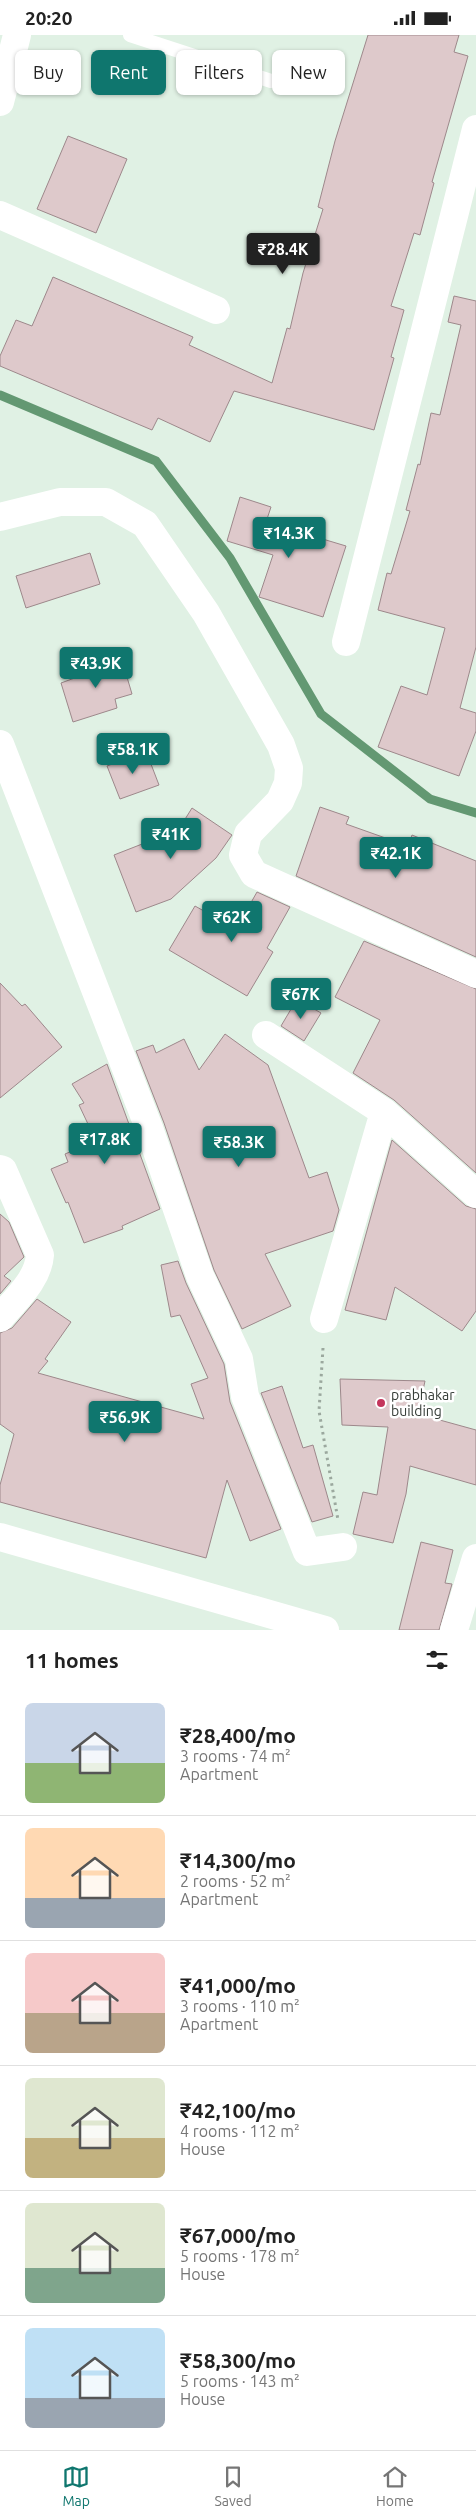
<!DOCTYPE html>
<meta charset="utf-8">
<style>
:root{--surface:#fff;--page:#f6f6f6;--text:#222;--muted:#767676;--line:#e0e0e0;--accent:#0f766e}
body{margin:0;font-family:Ubuntu,sans-serif;background:var(--page);color:var(--text);height:100vh;display:flex;flex-direction:column;font-size:19px;white-space:nowrap}
*{box-sizing:border-box;margin:0}
p{font-size:16px;color:var(--muted)}
.icon{flex:none;width:28px;height:28px;fill:none;stroke:currentColor;stroke-width:2;stroke-linecap:round;stroke-linejoin:round}
.map{position:relative;height:1595px;overflow:hidden}
.side{display:flex;flex-direction:column;background:var(--surface);flex:1}
.side>*{flex:none}
.top-card{position:absolute;left:15px;top:15px;width:446px;height:45px;display:flex;gap:10px}
.price{position:absolute;translate:-50% -42px;padding:0 11px;border-radius:5px;background:var(--accent);color:#fff;font-size:16px;line-height:32px;filter:drop-shadow(0 1px 2px #0008)}
.price::after{content:'';position:absolute;left:50%;top:30px;width:15px;height:11px;margin-left:-8px;background:inherit;clip-path:polygon(0 0,100% 0,50% 100%)}
.price.current{background:#222;color:#fff}
ul{padding:0;list-style:none}
li{display:flex;align-items:center;gap:15px;height:125px;padding:0 25px}
li+li{border-top:1px solid var(--line)}
li span{display:grid;place-items:center;flex:none;width:140px;height:100px;border-radius:8px;color:#555}
li>.icon{margin-inline-start:auto}
span .icon{width:60px;height:60px;fill:#fffc;stroke-width:1}
li b{font-size:21px}
h2{display:flex;justify-content:space-between;align-items:center;height:60px;padding:0 25px;font-size:21px}
.tag{padding:0 18px;border-radius:8px;background:var(--surface);box-shadow:0 1px 4px #0004;font-size:18px;line-height:45px}
.tag.current{background:var(--accent);color:#fff}
.status{display:flex;justify-content:space-between;align-items:center;height:35px;padding:0 25px;background:var(--surface);direction:ltr}
.status svg{height:14px;fill:currentColor}
.tabs{display:flex;justify-content:space-around;align-items:center;height:70px;border-top:1px solid var(--line);background:var(--surface);font-size:14px;color:var(--muted)}
.tabs a{display:grid;justify-items:center;gap:2px}
.tabs .current{color:var(--accent)}
.map>svg:first-child{display:block}
.lines{fill:none;stroke-linecap:round;stroke-linejoin:round}
.stream{stroke:#639872;stroke-width:9}
.building{fill:#dec9cb;stroke:#9d888b}
.path{stroke:#9ba89e;stroke-width:3;stroke-dasharray:2.5 4;stroke-linecap:butt}
.service{stroke:#fff;stroke-width:14}
.minor{stroke:#fff;stroke-width:28}
.poi-dot{fill:#c4355c;stroke:#fff;stroke-width:2}
.labels{text-anchor:middle;stroke-width:5;stroke-linejoin:round;paint-order:stroke}
.poi-label{font-size:14px;fill:#343b36;stroke:#fff;text-anchor:start}
</style>
<div class="status"><b>20:20</b><svg viewBox="0 0 49 12"><path d="M0 12V9h3v3zM5 12V6h3v6zM10 12V3h3v9zM15 12V0h3v12zM26 1h20v11H26zM47 4h2v5h-2z"/></svg></div>
<div class="map">
<svg width="476" height="1595" viewBox="0 0 476 1595">
<rect width="100%" height="100%" fill="#e0f1e4"/>
<g class="lines">
<!-- stream -->
<path class="stream" d="M0 360 156 426 230 523 321 679 430 764 476 778"/>
</g>
<!-- building -->
<path class="building" d="M368 0H459L454 17 468 21 432 147 434 148 420 200 414 198 391 271 404 275 391 322 394 323 374 395 234 356 210 407 158 383 152 395 0 331V321L16 285 32 291 53 242 193 302 189 310 272 348 287 293 290 294 303 238 323 174 318 172 335 106Z
M68 101 127 124 96 198 37 174Z
M454 261 476 266V612L460 673 476 678V696L459 741 378 712 401 651 427 660 445 593 378 575 387 538 391 539 410 476 406 475 418 429 420 430 431 378 440 380 461 290 448 287Z
M240 462 271 472 266 487 346 511 323 582 259 562 273 520 227 506Z
M90 518 100 549 26 573 16 541Z
M121 622 132 659 115 664 117 673 73 687 61 648 80 641 78 635Z
M146 716 159 750 120 764 107 731Z
M320 772 349 782 346 789 408 811 412 800 476 826V922L296 841Z
M192 773 232 800 216 823 171 864 136 877 114 820 160 802 175 792 177 797Z
M257 857 290 872 267 913 273 917 247 961 169 915 195 871 236 894Z
M364 906 476 954V1138L394 1065 353 1038 380 985 335 962Z
M0 948 22 971 25 969 62 1012 0 1063Z
M297 964 321 978 304 1006 281 991Z
M225 999 268 1030 309 1143 327 1137 339 1175 333 1196 265 1219 291 1271 242 1294 214 1235 164 1088 136 1016 153 1010 156 1018 184 1004 199 1035Z
M107 1029 160 1174 122 1191 123 1194 84 1208 68 1167 66 1168 51 1134 68 1127 65 1119 96 1106 79 1070 84 1068 72 1049Z
M392 1105 466 1171 476 1174V1276L462 1296 395 1252 386 1285 345 1275Z
M0 1179 9 1187 24 1222 4 1241 11 1246 0 1259Z
M178 1226 186 1248 224 1329 230 1367 281 1494 250 1506 227 1445 206 1523 0 1467V1450L14 1399 0 1389V1298L12 1293 37 1264 71 1287 45 1324 48 1326 38 1338 204 1384 191 1349 208 1343 180 1280 171 1282 161 1230Z
M340 1344 425 1346 418 1379 476 1395V1450L410 1431 406 1459 393 1508 353 1499 363 1457 377 1460 388 1392 342 1390Z
M282 1351 303 1413 313 1410 333 1481 312 1487 261 1358Z
M421 1507 453 1515 445 1548 452 1549 439 1595H399Z"/>
<g class="lines">
<!-- path -->
<path class="path" d="M323 1313 319 1376 338 1485"/>
<!-- service -->
<path class="service" d="M130 0 271 46"/>
<!-- minor -->
<path class="minor" d="M0 67 17 0
M0 180 216 275
M0 482 60 467H106L145 489 206 578 281 710 289 733 288 748 280 766 248 799 243 820 254 839 476 939
M346 607 476 94
M0 709 149 1093 200 1241 239 1324 245 1361 307 1517 343 1512
M266 1000 384 1077 476 1159
M0 1134 3 1135 40 1220C38 1245 16 1264 0 1283
M324 1284 384 1077
M0 1502 325 1595
M454 1595 476 1523"/>
</g>
<!-- markers -->
<circle class="poi-dot" cx="381" cy="1368" r="5"/>
<g class="labels">
<!-- poi labels -->
<g class="poi-label">
<text x="391" y="1365">prabhakar<tspan x="391" dy="16">building</tspan></text>
</g>
</g>
</svg>
<b class="price current" style="left:283px;top:240px">₹28.4K</b>
<b class="price" style="left:289px;top:524px">₹14.3K</b>
<b class="price" style="left:96px;top:654px">₹43.9K</b>
<b class="price" style="left:133px;top:740px">₹58.1K</b>
<b class="price" style="left:171px;top:825px">₹41K</b>
<b class="price" style="left:396px;top:844px">₹42.1K</b>
<b class="price" style="left:232px;top:908px">₹62K</b>
<b class="price" style="left:301px;top:985px">₹67K</b>
<b class="price" style="left:105px;top:1130px">₹17.8K</b>
<b class="price" style="left:239px;top:1133px">₹58.3K</b>
<b class="price" style="left:125px;top:1408px">₹56.9K</b>
<div class="top-card">
<a class="tag">Buy</a>
<a class="tag current">Rent</a>
<a class="tag">Filters</a>
<a class="tag">New</a>
</div>
</div>
<section class="side">
<h2>11 homes<svg class="icon" aria-label="filters" viewBox="0 0 24 24"><path d="M4 7h16M4 17h16"/><circle cx="9" cy="7" r="2"/><circle cx="15" cy="17" r="2"/></svg></h2>
<ul>
<li><span style="background:linear-gradient(#c9d6e8 60%,#8fb573 0)"><svg class="icon" aria-label="home" viewBox="0 0 24 24"><path d="M3 11l9-7 9 7M6 9v11h12V9"/></svg></span><div><b>₹28,400/mo</b><p>3 rooms · 74 m²</p><p>Apartment</p></div></li>
<li><span style="background:linear-gradient(#ffd9b3 70%,#9aa5b1 0)"><svg class="icon" aria-label="home" viewBox="0 0 24 24"><path d="M3 11l9-7 9 7M6 9v11h12V9"/></svg></span><div><b>₹14,300/mo</b><p>2 rooms · 52 m²</p><p>Apartment</p></div></li>
<li><span style="background:linear-gradient(#f6c9c9 60%,#b9a48a 0)"><svg class="icon" aria-label="home" viewBox="0 0 24 24"><path d="M3 11l9-7 9 7M6 9v11h12V9"/></svg></span><div><b>₹41,000/mo</b><p>3 rooms · 110 m²</p><p>Apartment</p></div></li>
<li><span style="background:linear-gradient(#dfe7d0 60%,#c2b280 0)"><svg class="icon" aria-label="home" viewBox="0 0 24 24"><path d="M3 11l9-7 9 7M6 9v11h12V9"/></svg></span><div><b>₹42,100/mo</b><p>4 rooms · 112 m²</p><p>House</p></div></li>
<li><span style="background:linear-gradient(#dfe7d0 65%,#7fa58c 0)"><svg class="icon" aria-label="home" viewBox="0 0 24 24"><path d="M3 11l9-7 9 7M6 9v11h12V9"/></svg></span><div><b>₹67,000/mo</b><p>5 rooms · 178 m²</p><p>House</p></div></li>
<li><span style="background:linear-gradient(#bfe0f5 70%,#9aa5b1 0)"><svg class="icon" aria-label="home" viewBox="0 0 24 24"><path d="M3 11l9-7 9 7M6 9v11h12V9"/></svg></span><div><b>₹58,300/mo</b><p>5 rooms · 143 m²</p><p>House</p></div></li>
</ul>
</section>
<nav class="tabs">
<a class="current"><svg class="icon" aria-label="map" viewBox="0 0 24 24"><path d="M3 6l6-2 6 2 6-2v14l-6 2-6-2-6 2zM9 4v14M15 6v14"/></svg>Map</a>
<a><svg class="icon" aria-label="saved" viewBox="0 0 24 24"><path d="M7 4h10v16l-5-4-5 4z"/></svg>Saved</a>
<a><svg class="icon" aria-label="home" viewBox="0 0 24 24"><path d="M3 11l9-7 9 7M6 9v11h12V9"/></svg>Home</a>
</nav>
